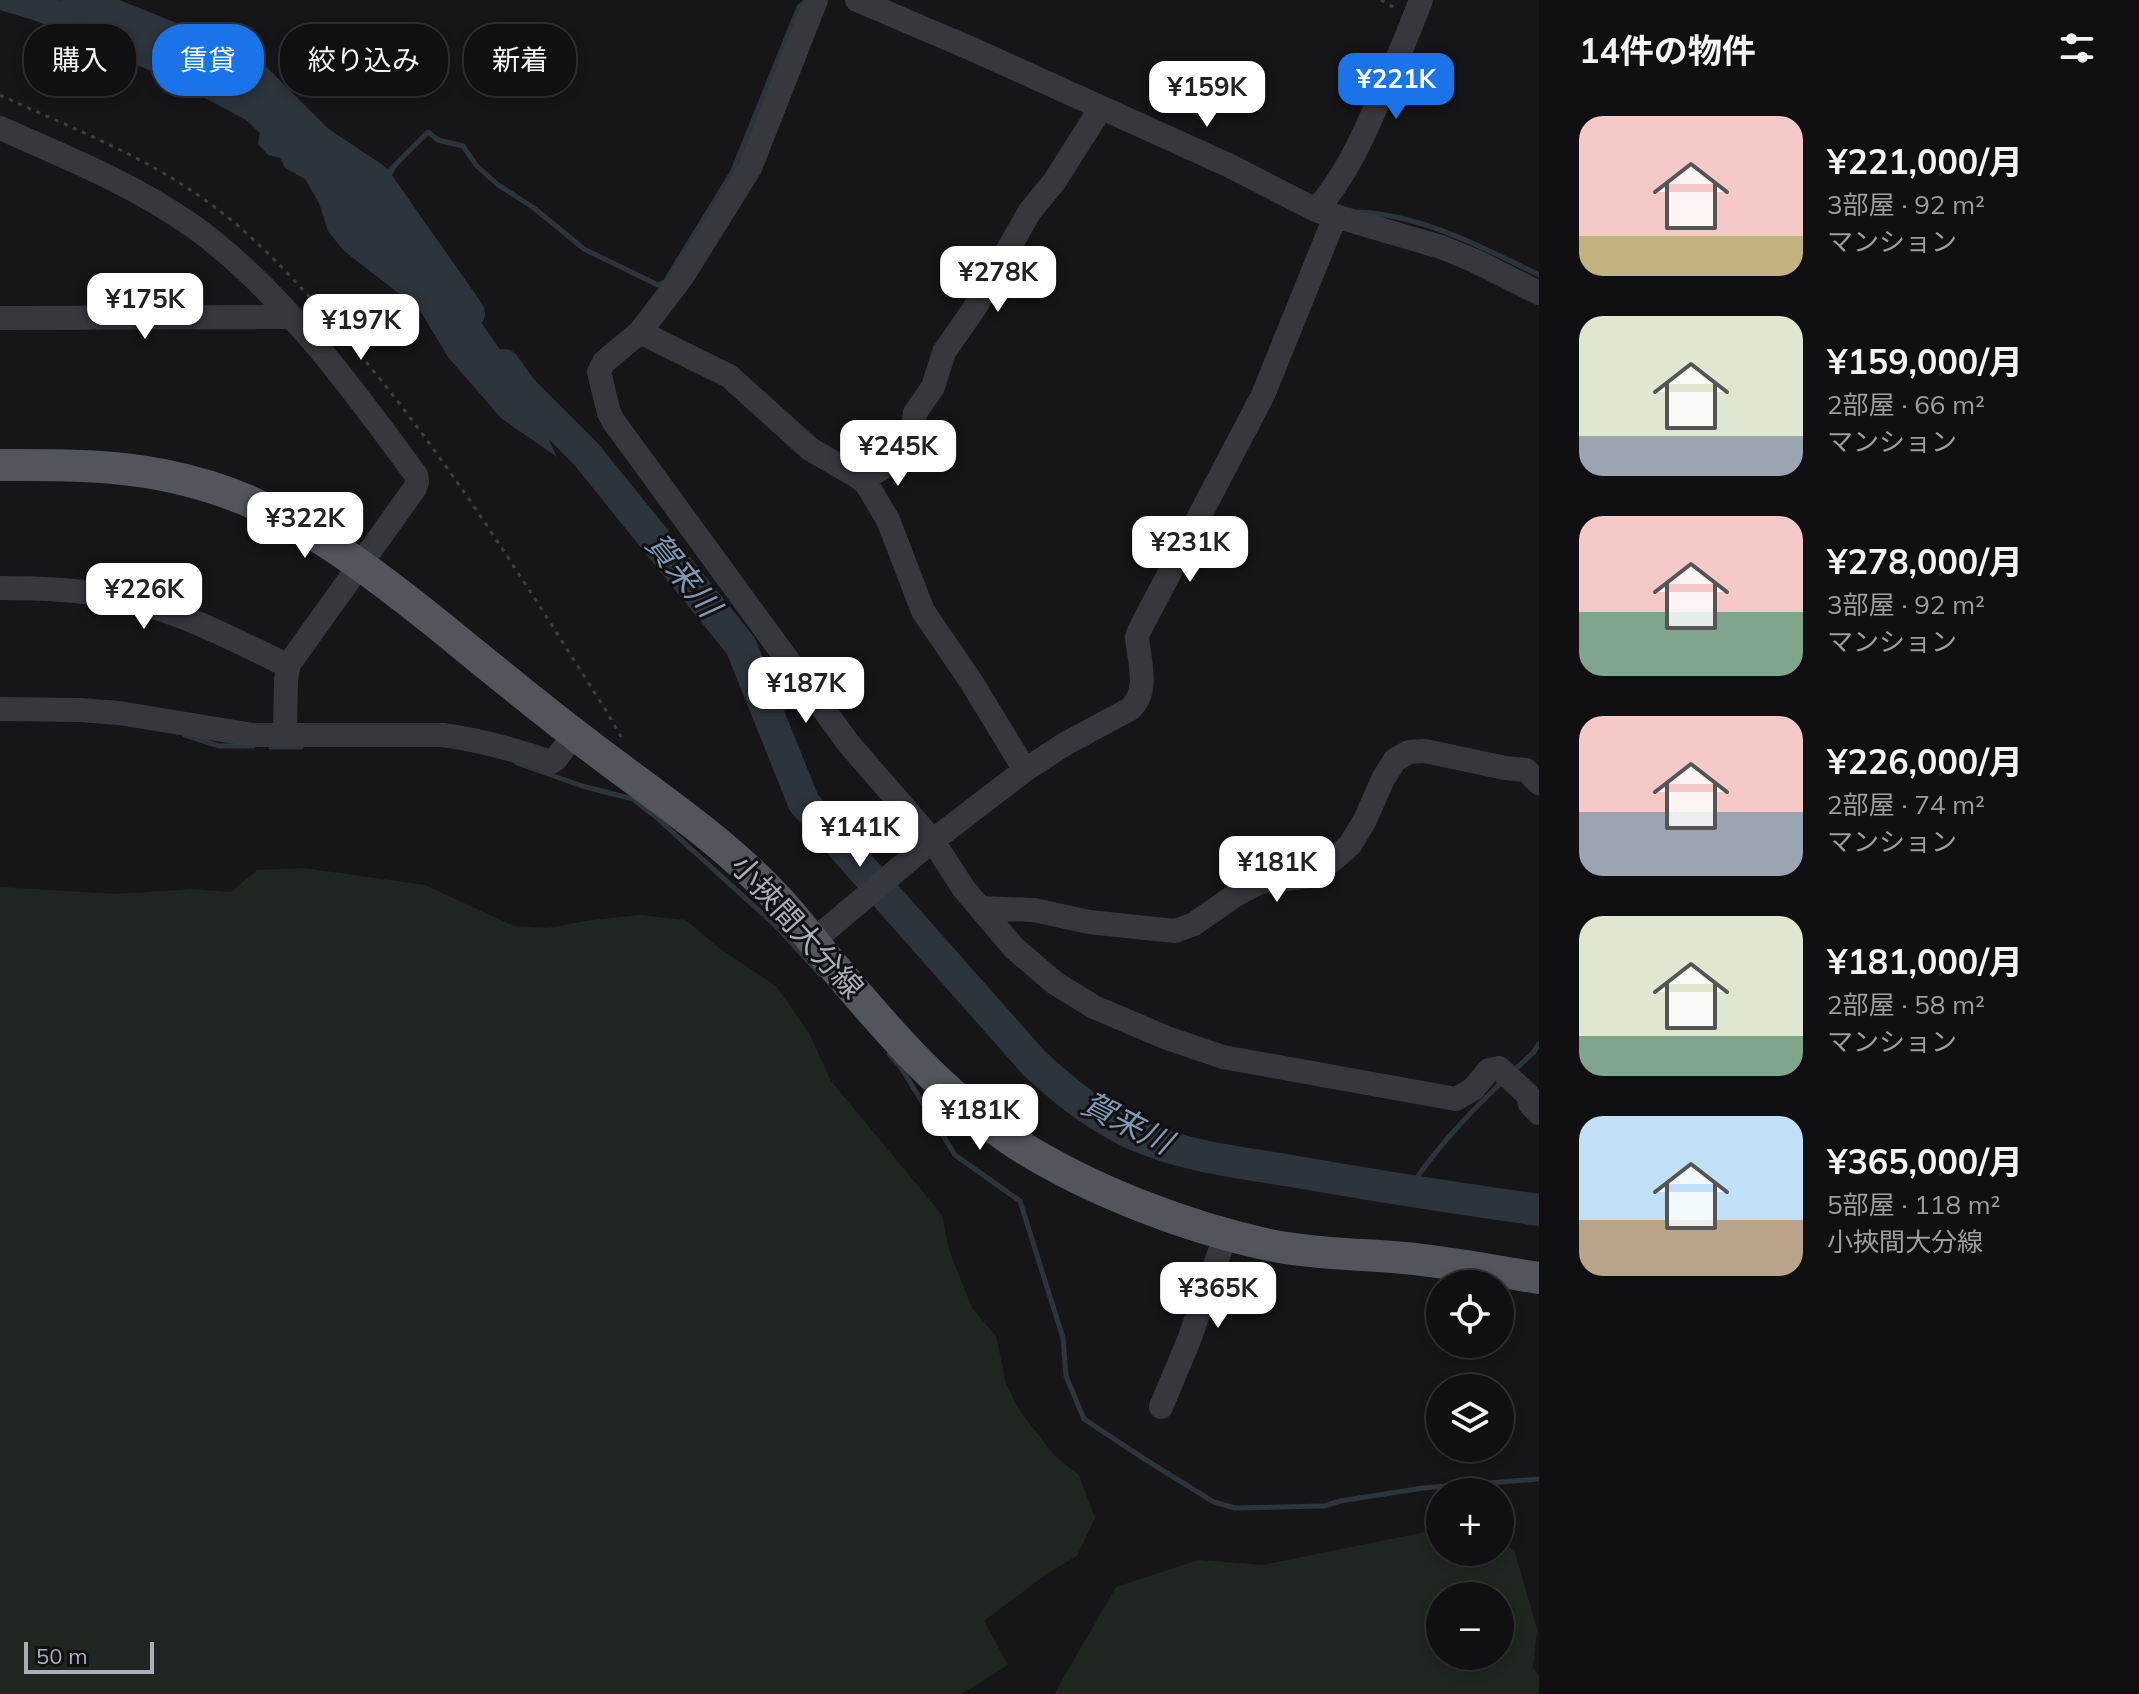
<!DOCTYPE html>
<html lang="ja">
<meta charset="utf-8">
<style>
:root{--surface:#101012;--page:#19191b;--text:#f1f3f6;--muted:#9c9d9f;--line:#303032;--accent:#1a73e8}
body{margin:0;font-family:Mulish,"Noto Sans JP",sans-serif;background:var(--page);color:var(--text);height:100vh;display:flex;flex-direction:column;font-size:30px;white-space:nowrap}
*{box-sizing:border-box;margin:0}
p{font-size:26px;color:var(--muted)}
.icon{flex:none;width:44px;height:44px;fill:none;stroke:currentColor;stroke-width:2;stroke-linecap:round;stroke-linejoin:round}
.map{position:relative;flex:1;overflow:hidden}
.side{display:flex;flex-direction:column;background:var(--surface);width:600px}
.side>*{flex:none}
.banner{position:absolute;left:24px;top:24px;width:760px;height:72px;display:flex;gap:16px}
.fabs{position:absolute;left:1426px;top:1270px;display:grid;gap:16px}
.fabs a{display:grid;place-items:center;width:88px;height:88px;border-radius:50%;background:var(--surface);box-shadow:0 4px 12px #0003,0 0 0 2px var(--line);font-size:40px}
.scale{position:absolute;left:24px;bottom:20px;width:130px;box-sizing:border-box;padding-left:8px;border:4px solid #a8adb8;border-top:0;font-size:22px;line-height:28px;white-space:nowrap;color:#a8adb8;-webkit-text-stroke:6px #111113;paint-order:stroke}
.price{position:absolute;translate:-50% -68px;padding:0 18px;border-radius:16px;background:#fff;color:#222;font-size:26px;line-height:52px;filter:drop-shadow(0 2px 4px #0008)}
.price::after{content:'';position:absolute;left:50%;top:48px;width:24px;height:18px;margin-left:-12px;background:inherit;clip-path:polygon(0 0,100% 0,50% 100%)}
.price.active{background:var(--accent);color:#fff}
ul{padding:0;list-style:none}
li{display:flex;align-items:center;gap:24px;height:200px;padding:0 40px}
li span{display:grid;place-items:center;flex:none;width:224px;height:160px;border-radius:24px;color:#555}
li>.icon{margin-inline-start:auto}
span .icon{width:96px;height:96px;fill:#fffc;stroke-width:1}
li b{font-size:34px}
h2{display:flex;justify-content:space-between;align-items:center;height:96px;padding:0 40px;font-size:34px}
.chip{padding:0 28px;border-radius:32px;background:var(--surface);box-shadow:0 4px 12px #0003,0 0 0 2px var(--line);font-size:28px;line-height:72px}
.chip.active{background:var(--accent);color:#fff}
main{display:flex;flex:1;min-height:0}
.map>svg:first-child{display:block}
.green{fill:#1e261f;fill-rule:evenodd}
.water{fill:#2c353c}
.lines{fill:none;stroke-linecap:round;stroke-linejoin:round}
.stream{stroke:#2c353c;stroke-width:5}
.river{stroke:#2c353c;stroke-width:32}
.path{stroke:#3d3f44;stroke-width:3;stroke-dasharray:4 6;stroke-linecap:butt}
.minor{stroke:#37383d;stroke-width:24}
.major{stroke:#53555c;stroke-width:32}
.labels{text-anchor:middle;stroke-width:6;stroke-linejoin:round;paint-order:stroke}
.street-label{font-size:30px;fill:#a8adb8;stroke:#111113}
.water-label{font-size:32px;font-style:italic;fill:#7f9bb3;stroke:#111113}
</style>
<main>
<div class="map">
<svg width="1539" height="1694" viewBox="0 0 1539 1694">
<rect width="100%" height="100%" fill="#161618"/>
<!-- green -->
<path class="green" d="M304 868 425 885 514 926 548 928 592 920 640 915 686 920 719 948 776 986 809 1033 831 1081 942 1215 949 1250 972 1308 996 1336 1006 1383 1019 1410 1055 1456 1079 1475 1095 1518 1077 1556 1048 1573 984 1621 1008 1665 962 1694H0V887L115 894 192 889 231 892 257 870Z
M1440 1529V1552H1500V1545L1514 1549 1537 1629 1533 1668 1539 1675V1694H1054L1116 1587 1199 1560 1263 1565ZM1440 1596H1500V1656H1440Z"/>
<!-- water -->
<path class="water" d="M0 0H58L87 9 188 55 227 70 271 94 279 95 299 112 311 128 319 147 369 187 397 160 400 162 377 199 406 235 464 298 520 378 557 457 501 418 448 357 419 309 344 251 328 231 319 203 305 179 285 168 280 158 268 155 258 144 260 133 246 120 170 79 123 59 96 43 30 19 0 10Z"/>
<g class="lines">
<!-- stream -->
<path class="stream" d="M395 165 428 132 438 140 463 146 476 165 497 184 534 208 584 249 658 285 665 282 733 171 799 7 804 3
M1360 212C1424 216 1482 247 1539 275
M185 735 219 746H253
M271 747H301
M517 763 582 786 633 799 656 817 777 927 820 974
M889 1054 900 1066 955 1155 1020 1201 1063 1338 1066 1376 1084 1419 1143 1458 1214 1502 1235 1508 1324 1506 1340 1501 1423 1488 1539 1479
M1512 1072 1533 1053 1539 1044
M1408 1191C1434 1150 1467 1115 1502 1082"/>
<!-- river -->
<path class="river" d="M76 0 201 50 250 73 318 141 375 179 469 313
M504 365 521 389 586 454 741 646 804 803 1034 1063C1066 1093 1098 1118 1138 1136 1185 1156 1237 1162 1286 1170 1370 1185 1455 1198 1539 1210"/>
<!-- path -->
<path class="path" d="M1381 0 1397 9
M0 95C69 127 143 155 205 200 253 234 292 277 331 321 438 441 521 577 607 712L621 737"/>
<!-- minor -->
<path class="minor" d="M816 0 750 168 682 277 640 332 604 362 599 372 609 413 614 422 849 744 933 841 964 889 1014 948 1055 983 1094 1007 1167 1038 1223 1057 1456 1099 1473 1089 1489 1070 1499 1068 1528 1095 1530 1104 1539 1113
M857 0 972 49 1228 165 1318 211 1441 247 1475 261 1539 293
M0 128C66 157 135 185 194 227 281 290 353 389 416 475L417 482 415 488 289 664 286 679 285 735
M1316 210C1348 174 1366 130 1385 86 1398 58 1410 29 1421 0
M0 318 290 317
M640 332 729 376 810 449 855 475 866 483 888 520 923 611 972 683 1025 770
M862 480 896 460 907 448 911 437 915 413 933 387 944 352 974 309 1030 211 1054 182 1101 108
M0 588C37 588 74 589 111 596 173 608 232 638 288 666
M0 709 81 710 119 713 253 735H443C480 740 516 750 551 762L556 759 574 734
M980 908 1034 910 1089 922 1175 931 1194 924 1237 894 1260 882 1305 877 1328 864 1350 845 1365 820 1383 779 1395 760 1409 752 1425 751 1505 768 1526 770 1539 783
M813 941 922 849 1025 770 1065 744 1130 709C1150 691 1139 661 1137 637L1139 631 1263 395 1335 217
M1161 1407 1189 1340 1226 1234"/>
<!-- major -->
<path class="major" d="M0 465C55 465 109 464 163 475 272 496 346 552 431 619 478 657 525 696 573 733 639 785 712 831 771 892 792 913 810 938 829 961 886 1029 942 1095 1017 1144 1089 1190 1186 1227 1269 1245 1314 1254 1359 1254 1404 1258 1449 1262 1494 1271 1539 1278"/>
</g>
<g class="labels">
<!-- street labels -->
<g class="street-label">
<text transform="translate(797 927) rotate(48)" y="10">小挾間大分線</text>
</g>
<!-- water labels -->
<g class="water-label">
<text transform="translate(683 575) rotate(51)" y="11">賀来川</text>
<text transform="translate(1127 1123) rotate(27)" y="11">賀来川</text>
</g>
</g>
</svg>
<div class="fabs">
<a><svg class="icon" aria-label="locate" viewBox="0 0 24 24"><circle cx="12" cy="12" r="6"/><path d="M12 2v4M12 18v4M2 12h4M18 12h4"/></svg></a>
<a><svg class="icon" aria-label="layers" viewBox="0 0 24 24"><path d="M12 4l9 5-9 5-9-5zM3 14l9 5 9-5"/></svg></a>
<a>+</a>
<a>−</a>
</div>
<div class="scale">50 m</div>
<b class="price active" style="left:1396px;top:121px">¥221K</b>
<b class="price" style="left:1207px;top:129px">¥159K</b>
<b class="price" style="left:998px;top:314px">¥278K</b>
<b class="price" style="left:145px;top:341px">¥175K</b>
<b class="price" style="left:361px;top:362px">¥197K</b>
<b class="price" style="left:898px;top:488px">¥245K</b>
<b class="price" style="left:305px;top:560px">¥322K</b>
<b class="price" style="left:1190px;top:584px">¥231K</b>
<b class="price" style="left:144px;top:631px">¥226K</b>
<b class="price" style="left:806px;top:725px">¥187K</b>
<b class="price" style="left:860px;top:869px">¥141K</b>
<b class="price" style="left:1277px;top:904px">¥181K</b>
<b class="price" style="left:980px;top:1152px">¥181K</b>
<b class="price" style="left:1218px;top:1330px">¥365K</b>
<div class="banner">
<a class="chip">購入</a>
<a class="chip active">賃貸</a>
<a class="chip">絞り込み</a>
<a class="chip">新着</a>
</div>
</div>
<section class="side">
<h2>14件の物件<svg class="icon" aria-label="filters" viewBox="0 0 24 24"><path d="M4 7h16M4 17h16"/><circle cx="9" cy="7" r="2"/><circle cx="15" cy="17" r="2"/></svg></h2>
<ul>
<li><span style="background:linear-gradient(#f6c9c9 75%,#c2b280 0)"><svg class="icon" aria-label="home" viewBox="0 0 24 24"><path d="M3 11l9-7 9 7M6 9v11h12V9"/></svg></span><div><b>¥221,000/月</b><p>3部屋 · 92 m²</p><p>マンション</p></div></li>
<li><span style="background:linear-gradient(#dfe7d0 75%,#9aa5b1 0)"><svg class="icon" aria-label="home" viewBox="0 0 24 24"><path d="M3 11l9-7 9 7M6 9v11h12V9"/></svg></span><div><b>¥159,000/月</b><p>2部屋 · 66 m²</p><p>マンション</p></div></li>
<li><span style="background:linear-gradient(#f6c9c9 60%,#7fa58c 0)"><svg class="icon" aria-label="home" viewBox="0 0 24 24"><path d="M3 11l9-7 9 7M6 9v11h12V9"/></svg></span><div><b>¥278,000/月</b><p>3部屋 · 92 m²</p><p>マンション</p></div></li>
<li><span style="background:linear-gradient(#f6c9c9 60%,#9aa5b1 0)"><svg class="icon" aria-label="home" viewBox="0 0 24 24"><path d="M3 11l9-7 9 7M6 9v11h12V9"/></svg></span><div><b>¥226,000/月</b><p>2部屋 · 74 m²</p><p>マンション</p></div></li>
<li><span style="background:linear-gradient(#dfe7d0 75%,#7fa58c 0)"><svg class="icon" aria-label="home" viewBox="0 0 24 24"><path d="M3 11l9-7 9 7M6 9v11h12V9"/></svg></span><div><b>¥181,000/月</b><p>2部屋 · 58 m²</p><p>マンション</p></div></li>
<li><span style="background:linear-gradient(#bfe0f5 65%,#b9a48a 0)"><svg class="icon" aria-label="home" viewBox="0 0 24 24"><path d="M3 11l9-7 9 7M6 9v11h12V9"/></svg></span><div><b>¥365,000/月</b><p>5部屋 · 118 m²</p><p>小挾間大分線</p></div></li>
</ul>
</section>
</main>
